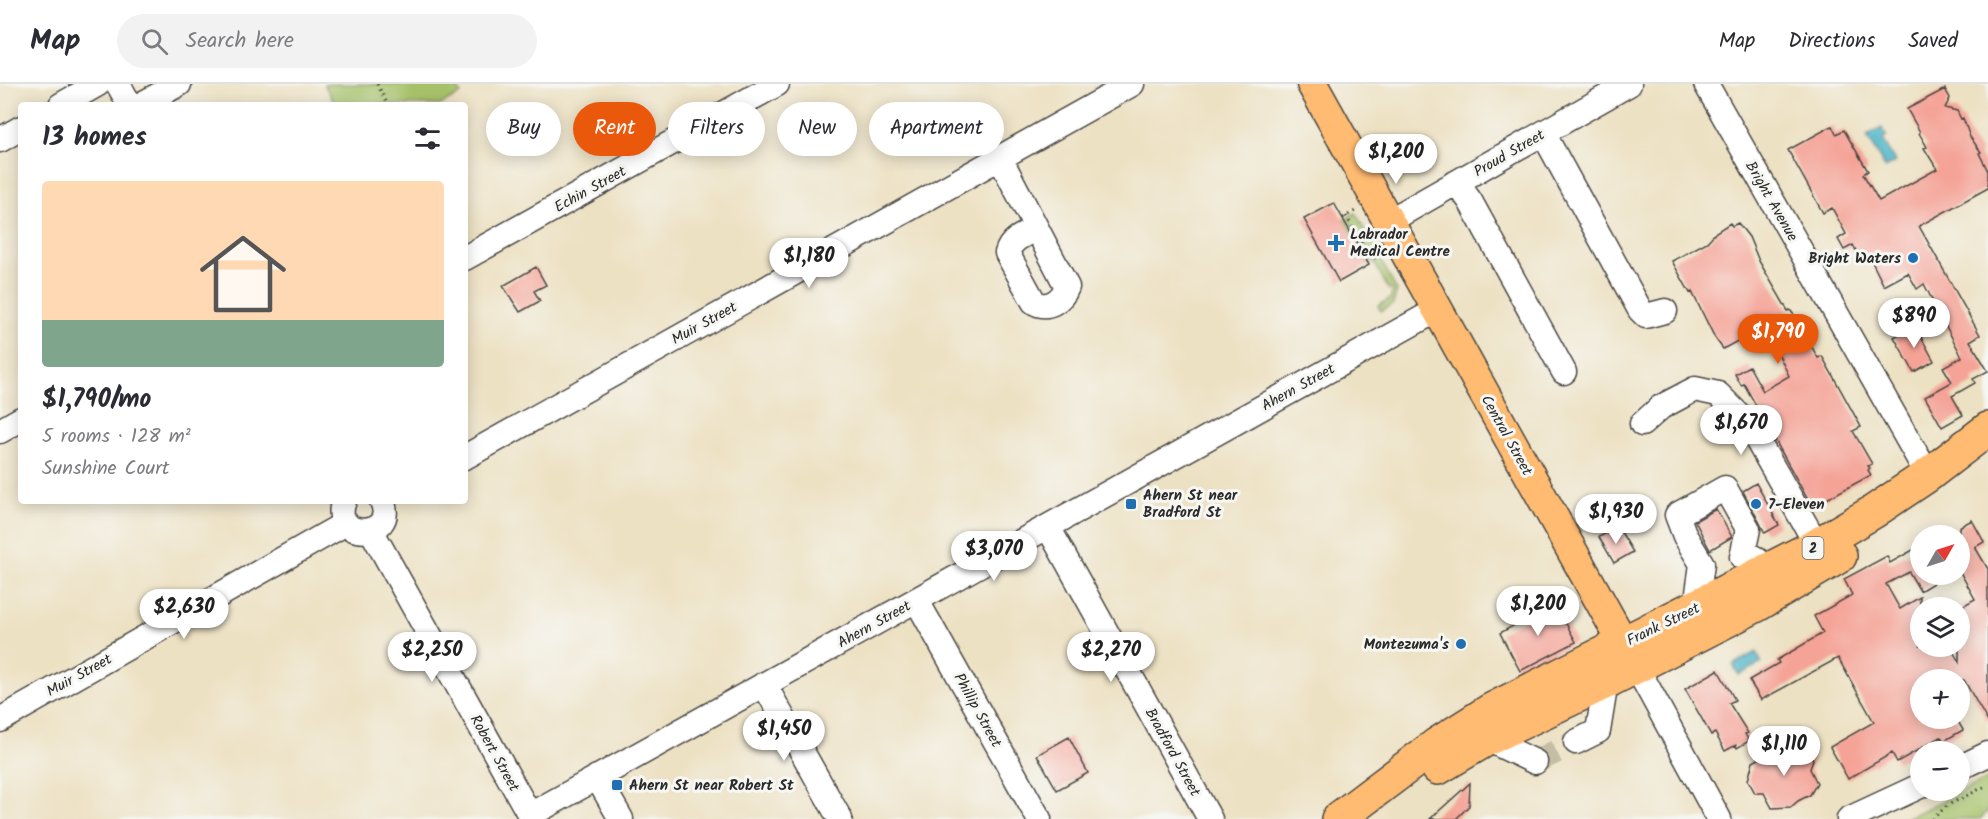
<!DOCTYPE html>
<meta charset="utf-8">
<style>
:root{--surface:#fff;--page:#f2f2f3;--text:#2b2b33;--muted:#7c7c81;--line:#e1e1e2;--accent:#ea580c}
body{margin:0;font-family:Kalam,sans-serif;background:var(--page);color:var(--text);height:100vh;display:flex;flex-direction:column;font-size:22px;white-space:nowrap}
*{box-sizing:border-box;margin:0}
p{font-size:20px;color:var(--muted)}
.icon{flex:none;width:33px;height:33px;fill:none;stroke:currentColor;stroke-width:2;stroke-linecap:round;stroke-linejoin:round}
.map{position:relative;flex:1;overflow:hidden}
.drawer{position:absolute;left:18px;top:18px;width:450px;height:402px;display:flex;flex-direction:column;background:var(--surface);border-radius:6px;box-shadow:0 3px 15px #0003}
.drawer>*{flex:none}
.top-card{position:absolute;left:486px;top:18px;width:570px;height:54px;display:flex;gap:12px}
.needle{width:39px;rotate:51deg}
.buttons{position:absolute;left:1910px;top:441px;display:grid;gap:12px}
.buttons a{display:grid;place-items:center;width:60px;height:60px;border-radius:50%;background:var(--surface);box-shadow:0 3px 15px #0003;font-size:30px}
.price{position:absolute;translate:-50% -51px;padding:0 14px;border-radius:21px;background:#fff;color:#222;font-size:20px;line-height:39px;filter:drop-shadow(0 2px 3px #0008)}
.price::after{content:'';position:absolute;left:50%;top:36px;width:18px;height:14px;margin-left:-9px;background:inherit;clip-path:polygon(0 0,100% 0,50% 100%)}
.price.on{background:var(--accent);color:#fff}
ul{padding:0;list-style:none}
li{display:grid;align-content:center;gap:12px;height:318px;padding:0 24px}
li span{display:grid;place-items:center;height:186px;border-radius:6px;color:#555}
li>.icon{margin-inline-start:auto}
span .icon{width:108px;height:108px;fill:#fffc;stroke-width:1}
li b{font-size:26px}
h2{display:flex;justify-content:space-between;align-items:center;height:72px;padding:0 24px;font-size:26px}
.pill{padding:0 21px;border-radius:27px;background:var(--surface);box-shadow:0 3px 15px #0003;font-size:21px;line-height:54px}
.pill.on{background:var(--accent);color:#fff}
header{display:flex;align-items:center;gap:36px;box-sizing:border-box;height:84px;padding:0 30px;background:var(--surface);border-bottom:2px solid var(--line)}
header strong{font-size:28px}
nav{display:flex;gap:33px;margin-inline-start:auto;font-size:21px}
.search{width:420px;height:54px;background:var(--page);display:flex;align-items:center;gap:15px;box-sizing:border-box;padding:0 21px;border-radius:33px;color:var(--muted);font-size:22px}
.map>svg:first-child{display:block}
.green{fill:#a6c269;stroke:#68764a;stroke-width:1.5}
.water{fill:#48b3c6;stroke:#3a6f78;stroke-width:1.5}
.building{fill:#f5a396}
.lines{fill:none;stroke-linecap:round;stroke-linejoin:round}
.minor-tunnel{stroke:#c6bda5;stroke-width:24;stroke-dasharray:24 12;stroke-linecap:butt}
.minor-casing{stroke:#484642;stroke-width:27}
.major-casing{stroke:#484642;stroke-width:33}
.highway-casing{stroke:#484642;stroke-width:36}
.path{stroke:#484642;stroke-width:3;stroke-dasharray:1.5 4.5;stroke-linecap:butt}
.minor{stroke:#fff;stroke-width:24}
.major{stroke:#ffbb71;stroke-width:30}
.highway{stroke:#ffbb71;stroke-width:33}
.poi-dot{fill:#1f6fb2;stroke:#f6f6f2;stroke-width:2}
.labels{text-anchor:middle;stroke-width:6;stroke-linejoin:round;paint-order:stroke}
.shield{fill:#f6f6f2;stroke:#686867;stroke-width:1.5}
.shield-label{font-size:14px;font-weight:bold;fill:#2b2b2b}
.street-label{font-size:15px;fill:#2b2b2b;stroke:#f6f6f2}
.poi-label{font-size:15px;font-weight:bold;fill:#2b2b2b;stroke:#f6f6f2;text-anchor:start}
</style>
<header>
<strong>Map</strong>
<div class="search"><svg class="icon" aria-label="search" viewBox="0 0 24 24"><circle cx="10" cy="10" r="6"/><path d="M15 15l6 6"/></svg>Search here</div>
<nav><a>Map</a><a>Directions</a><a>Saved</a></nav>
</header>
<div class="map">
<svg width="1988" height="735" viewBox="0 0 1988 735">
<rect width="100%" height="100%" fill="#f6f6f2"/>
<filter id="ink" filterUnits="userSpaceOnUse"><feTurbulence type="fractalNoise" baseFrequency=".0167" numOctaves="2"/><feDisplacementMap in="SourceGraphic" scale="12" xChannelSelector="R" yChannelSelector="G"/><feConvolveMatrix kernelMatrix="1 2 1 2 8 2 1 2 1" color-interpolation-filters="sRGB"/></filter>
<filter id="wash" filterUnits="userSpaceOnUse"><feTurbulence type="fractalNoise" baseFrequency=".008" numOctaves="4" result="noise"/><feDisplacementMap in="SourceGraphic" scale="24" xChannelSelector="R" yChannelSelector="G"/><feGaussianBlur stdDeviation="1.35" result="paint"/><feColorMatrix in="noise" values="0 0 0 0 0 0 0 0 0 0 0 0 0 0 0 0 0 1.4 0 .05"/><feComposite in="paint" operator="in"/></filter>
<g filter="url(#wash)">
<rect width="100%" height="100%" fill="#ede1c3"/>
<!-- green -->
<path class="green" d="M324 0H455L461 10 440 21H336Z
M1356 129 1367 151 1370 150 1379 169 1371 174 1348 133Z
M1346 135 1371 179 1369 181 1343 136Z
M1380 175 1397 207 1393 220 1381 227 1378 222 1390 215 1393 207 1392 205 1389 206 1374 178Z
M1988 695V727L1980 735H1904Z"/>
<!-- water -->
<path class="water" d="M1882 44 1887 53 1883 55 1895 78 1885 84 1867 52Z
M1756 568 1762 579 1739 591 1733 581Z"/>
<g id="blocks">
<!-- building -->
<path class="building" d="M1945 5 1950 14 1945 24 1957 27 1961 35 1963 34 1970 53 1981 68 1979 69 1988 87V104L1919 142 1980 251 1970 257 1988 287 1973 295 1975 299 1952 312 1963 331 1942 343 1925 313 1952 298 1943 283 1962 273 1924 200 1917 205 1908 189 1884 202 1869 172 1861 176 1853 161 1844 166 1838 155 1846 150 1832 124 1823 129 1788 66 1832 42 1836 50 1844 46 1868 87 1863 90 1879 117 1937 85 1924 64 1927 63 1919 49 1920 48 1907 25Z
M1334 119 1369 181 1339 198 1304 135Z
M1730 139 1732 142 1738 139 1749 153 1759 177 1788 227 1790 226 1794 231 1818 274 1822 272 1861 343 1853 347 1872 380 1868 382 1870 384 1868 386 1871 391 1812 423 1744 300 1741 301 1735 290 1749 282 1763 307 1789 292 1776 265 1763 243 1723 265 1715 254 1692 208 1690 209 1672 177 1707 158 1716 148Z
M536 183 546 201 534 207 540 217 520 228 503 202Z
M1915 242 1934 277 1914 288 1894 253Z
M1756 399 1779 441 1765 449 1743 407Z
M1716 425 1732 453 1710 466 1695 437Z
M1972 436 1984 458 1975 463 1988 485V638L1964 596H1920V634H1956L1963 646 1944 657 1941 653 1897 678 1892 669 1848 695 1830 663 1874 638 1838 574 1761 616 1749 596 1779 579 1777 576 1823 549 1814 532 1852 511 1844 495 1887 472 1890 479 1920 462V490H1948L1920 507 1909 488 1886 500 1900 525 1920 513V562H1950L1959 578V524L1975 515 1959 486V443Z
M1618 443 1633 468 1614 479 1599 453Z
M1555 519 1576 558 1520 587 1500 549Z
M1718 586 1735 616 1729 619 1748 649 1745 650 1749 657 1737 664 1736 661 1725 667 1715 649 1711 651 1685 605Z
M1069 653 1088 689 1057 706 1037 671Z
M1793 660 1807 663 1813 675 1810 685 1817 699 1810 711 1798 717 1791 723 1772 724 1764 709H1755L1748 696 1753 678 1764 672 1772 676 1792 665Z
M1470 699 1469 722 1456 735H1430Z"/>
</g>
</g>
<g filter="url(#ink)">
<use href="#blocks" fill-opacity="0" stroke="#484642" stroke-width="1.5"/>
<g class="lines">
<!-- minor-tunnel -->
<path class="minor-tunnel" d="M1535 678 1576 658"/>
<!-- minor casing -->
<g class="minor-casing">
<path id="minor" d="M118 0 130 21
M1706 0 1928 391
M61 21 98 0
M140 21 179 0
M1543 49 1640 226 1646 232 1665 227
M0 56 21 44
M1000 74 1067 203C1062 216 1047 227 1034 218L1007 169C1011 155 1024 151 1036 145
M1453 100 1462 106 1470 117 1564 288
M1389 137 1629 0
M465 174 777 0
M1642 340 1661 323 1695 305 1718 310 1748 340 1817 461
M0 347 21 335
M465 373 1132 0
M344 417C328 457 399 456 382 417
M1048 443 1210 735
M371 446 532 735
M917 517 1039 735
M1696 523 1702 480 1685 452 1677 431 1725 404 1748 445 1742 473H1753L1771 486
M1636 582 1719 735
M764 600 840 735
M0 636 346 439
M1487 655 1535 678
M1576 658 1598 647 1606 598
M1959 684 1988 670
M597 693 621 735
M530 731 1437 226
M1849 735 1920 702"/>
</g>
<!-- major casing -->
<g class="major-casing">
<path id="major" d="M1312 0 1635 580"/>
</g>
<!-- highway casing -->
<g class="highway-casing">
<path id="highway" d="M1438 684 1487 655 1606 598 1757 521 1840 472
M1338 735 1436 661 1491 626 1817 461 1873 428 1928 391 1988 345"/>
</g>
<!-- path -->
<path class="path" d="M377 0 388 21
M1346 132 1371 176 1381 170
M1343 134 1357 126
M1932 735 1948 721 1988 701"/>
<!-- minor -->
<use href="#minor" class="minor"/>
<!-- major -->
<use href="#major" class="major"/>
<!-- highway -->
<use href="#highway" class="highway"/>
</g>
</g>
<!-- markers -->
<g class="poi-dot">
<path d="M1333 150h6v6h6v6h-6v6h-6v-6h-6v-6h6z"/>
<circle cx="1913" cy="174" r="6"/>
<rect x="1125" y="414" width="12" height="12" rx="3"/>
<circle cx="1756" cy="420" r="6"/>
<circle cx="1461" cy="560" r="6"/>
<rect x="611" y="695" width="12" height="12" rx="3"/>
</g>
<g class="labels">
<!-- shield labels -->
<rect class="shield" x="1802.5" y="453" width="21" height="22" rx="4.5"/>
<g class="shield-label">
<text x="1813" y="469">2</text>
</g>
<!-- street labels -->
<g class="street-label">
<text transform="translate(1509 69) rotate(-30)" y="5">Proud Street</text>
<text transform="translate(590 105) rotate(-29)" y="5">Echin Street</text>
<text transform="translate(1772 117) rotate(60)" y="5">Bright Avenue</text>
<text transform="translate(704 239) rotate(-29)" y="5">Muir Street</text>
<text transform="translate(1298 303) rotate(-29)" y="5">Ahern Street</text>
<text transform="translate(1507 351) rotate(61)" y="5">Central Street</text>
<text transform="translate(874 540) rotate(-29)" y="5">Ahern Street</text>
<text transform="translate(1663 540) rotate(-26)" y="5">Frank Street</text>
<text transform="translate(79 591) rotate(-29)" y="5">Muir Street</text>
<text transform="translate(978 626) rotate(61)" y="5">Phillip Street</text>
<text transform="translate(1173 668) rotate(61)" y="5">Bradford Street</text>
<text transform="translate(495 669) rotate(61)" y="5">Robert Street</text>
</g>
<!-- poi labels -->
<g class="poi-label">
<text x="1350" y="155">Labrador<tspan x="1350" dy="17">Medical Centre</tspan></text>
<text x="1901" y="179" text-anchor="end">Bright Waters</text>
<text x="1143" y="416">Ahern St near<tspan x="1143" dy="17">Bradford St</tspan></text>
<text x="1768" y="425">7-Eleven</text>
<text x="1449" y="565" text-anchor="end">Montezuma's</text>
<text x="629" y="706">Ahern St near Robert St</text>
</g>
</g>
</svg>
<div class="buttons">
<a><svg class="needle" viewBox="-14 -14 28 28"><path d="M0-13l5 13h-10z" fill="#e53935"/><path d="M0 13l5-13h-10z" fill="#7c7c81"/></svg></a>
<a><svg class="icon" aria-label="layers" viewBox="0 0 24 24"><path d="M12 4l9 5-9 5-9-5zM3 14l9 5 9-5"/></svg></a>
<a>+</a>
<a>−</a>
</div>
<b class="price" style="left:1396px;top:101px">$1,200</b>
<b class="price" style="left:809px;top:205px">$1,180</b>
<b class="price" style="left:1914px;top:265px">$890</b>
<b class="price on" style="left:1778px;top:281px">$1,790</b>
<b class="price" style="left:1741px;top:372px">$1,670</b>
<b class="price" style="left:1616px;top:461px">$1,930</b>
<b class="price" style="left:994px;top:498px">$3,070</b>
<b class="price" style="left:1538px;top:553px">$1,200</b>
<b class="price" style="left:184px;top:556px">$2,630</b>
<b class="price" style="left:432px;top:599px">$2,250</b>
<b class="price" style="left:1111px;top:599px">$2,270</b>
<b class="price" style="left:784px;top:678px">$1,450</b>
<b class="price" style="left:1784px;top:693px">$1,110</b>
<div class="top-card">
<a class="pill">Buy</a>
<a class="pill on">Rent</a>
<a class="pill">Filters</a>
<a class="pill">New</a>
<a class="pill">Apartment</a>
</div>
<section class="drawer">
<h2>13 homes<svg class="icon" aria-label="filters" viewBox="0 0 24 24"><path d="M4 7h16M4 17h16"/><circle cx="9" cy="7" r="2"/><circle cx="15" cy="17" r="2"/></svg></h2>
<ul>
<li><span style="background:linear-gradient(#ffd9b3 75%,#7fa58c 0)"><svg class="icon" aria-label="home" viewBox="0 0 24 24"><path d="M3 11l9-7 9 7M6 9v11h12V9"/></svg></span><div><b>$1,790/mo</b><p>5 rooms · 128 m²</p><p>Sunshine Court</p></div></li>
</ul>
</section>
</div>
